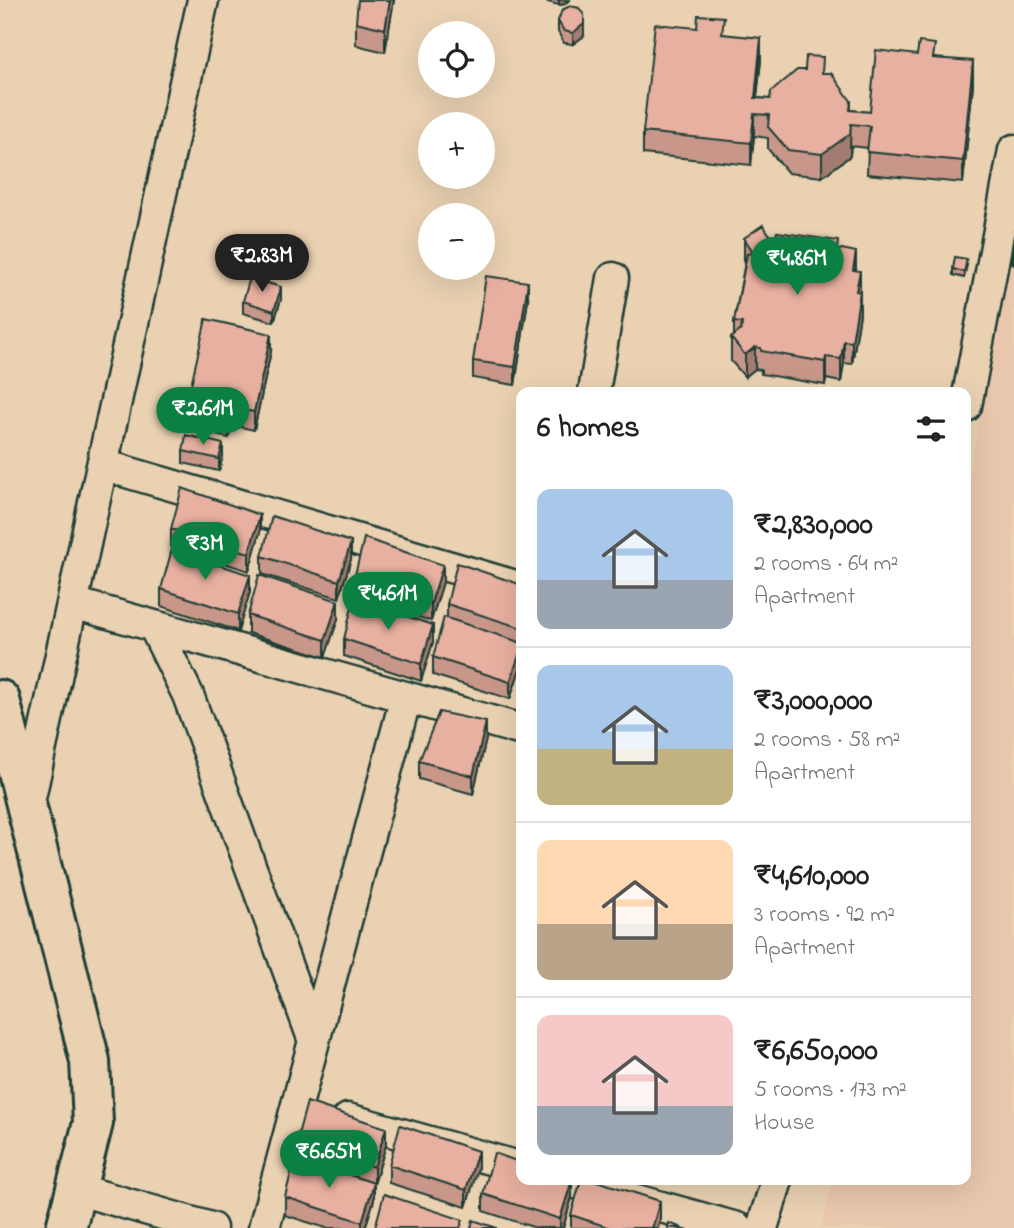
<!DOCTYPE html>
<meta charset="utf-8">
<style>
:root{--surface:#fff;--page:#f2f2f2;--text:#222;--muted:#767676;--line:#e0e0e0;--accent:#0b8043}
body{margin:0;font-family:"Indie Flower",sans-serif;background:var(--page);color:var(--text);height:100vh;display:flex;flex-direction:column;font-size:26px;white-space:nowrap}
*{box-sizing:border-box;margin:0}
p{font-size:23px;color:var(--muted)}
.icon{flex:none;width:38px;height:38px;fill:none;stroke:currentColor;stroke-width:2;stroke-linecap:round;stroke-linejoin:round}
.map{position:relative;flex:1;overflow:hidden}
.side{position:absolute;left:516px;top:387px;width:455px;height:798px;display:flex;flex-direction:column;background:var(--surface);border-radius:14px;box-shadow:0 7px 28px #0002}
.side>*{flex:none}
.tools{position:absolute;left:418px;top:21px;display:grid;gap:14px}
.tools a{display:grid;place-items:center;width:77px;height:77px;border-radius:50%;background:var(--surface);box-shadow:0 7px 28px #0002;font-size:35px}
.price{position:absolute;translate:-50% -60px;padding:0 16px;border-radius:24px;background:var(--accent);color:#fff;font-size:23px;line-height:46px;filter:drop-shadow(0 2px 4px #0008)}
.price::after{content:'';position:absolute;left:50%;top:42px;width:21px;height:16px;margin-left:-10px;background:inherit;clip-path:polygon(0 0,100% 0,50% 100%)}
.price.on{background:#222;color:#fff}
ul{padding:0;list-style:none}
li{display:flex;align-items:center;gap:21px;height:175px;padding:0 21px}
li+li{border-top:2px solid var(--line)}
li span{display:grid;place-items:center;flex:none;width:196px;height:140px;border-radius:14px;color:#555}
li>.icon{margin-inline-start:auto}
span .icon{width:84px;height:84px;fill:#fffc;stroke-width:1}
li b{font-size:30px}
h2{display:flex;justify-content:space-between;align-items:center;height:84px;padding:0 21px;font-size:30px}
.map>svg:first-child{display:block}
.built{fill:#e9c7ad}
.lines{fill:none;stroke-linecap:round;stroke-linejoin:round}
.minor-casing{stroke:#1f3d34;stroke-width:35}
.major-casing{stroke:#1f3d34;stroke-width:44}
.minor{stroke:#ead1b2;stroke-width:30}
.major{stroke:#ead1b2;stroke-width:38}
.wall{fill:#c8978a;stroke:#1f3d34;stroke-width:2}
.shaded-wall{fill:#a27b70;stroke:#1f3d34;stroke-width:2}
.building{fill:#e8b0a0;stroke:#1f3d34;stroke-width:2}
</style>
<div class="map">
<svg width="1014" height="1228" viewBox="0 0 1014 1228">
<rect width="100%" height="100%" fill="#ead1b2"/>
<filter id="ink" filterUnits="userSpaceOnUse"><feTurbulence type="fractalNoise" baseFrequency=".0143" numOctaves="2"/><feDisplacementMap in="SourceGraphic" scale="14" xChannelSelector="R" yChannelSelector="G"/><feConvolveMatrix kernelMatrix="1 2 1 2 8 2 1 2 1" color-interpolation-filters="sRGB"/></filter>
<g filter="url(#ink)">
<!-- built -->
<path class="built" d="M1014 229V1228H822L832 1180H966V491Z"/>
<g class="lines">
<!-- minor casing -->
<g class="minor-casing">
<path id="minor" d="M594 392 613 278
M966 406 1014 150
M103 465 522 588
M73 603 522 730
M154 626 188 695 314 1041
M28 807 203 0
M348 1119 522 1168
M564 1180 737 1228
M76 1189 211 1228
M264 1228 406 697
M762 1228 777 1180"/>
</g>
<!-- major casing -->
<g class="major-casing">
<path id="major" d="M0 700 90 1061 93 1123 66 1228"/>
</g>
<!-- minor -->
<use href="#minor" class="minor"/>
<!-- major -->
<use href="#major" class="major"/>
</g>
<!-- wall -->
<path class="wall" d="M394 0 385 52 356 45V22Z
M546 0H569L565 4 559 5 547 2Z
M558 21 584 36 573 44 564 43 558 32Z
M697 28 724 34 761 60 757 98 770 99 823 73 851 110 870 112 935 58 973 84 963 183 867 174 868 148 851 146 850 156 822 177 788 173 768 149V138L754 136 751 165 643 154V132Z
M1014 235V265L1012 264V247Z
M744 238H772L838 250 856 271 860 292V314L852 364 844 363 841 382 826 379 825 385 761 374V370L755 369 745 377 731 361V338L734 336V322L745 262 744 260Z
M967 265 964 278 953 275V269Z
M281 299 274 322 243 313V301Z
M528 300 515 385 473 378V361Z
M271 351 254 430 232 425 229 438 185 428V411Z
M183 451 223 455 219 471 183 463Z
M171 529 260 532 249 571 171 546Z
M262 556 351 559 339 598 262 574Z
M354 579 443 582 431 621 354 596Z
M522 585V663L510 699 433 675V657L447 618V604Z
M161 589 250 592 238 631 161 606Z
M248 615 338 619 325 657 248 633Z
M344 639 433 642 421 681 344 656Z
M486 739 473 794 419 779V761Z
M296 1142 386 1145 374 1184V1200L365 1228H326L285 1215V1197L296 1158Z
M389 1165 478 1168 466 1207 389 1183Z
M483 1194 572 1197 563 1228H536L483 1211Z
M571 1215 660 1219 658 1228H571Z"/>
<!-- shaded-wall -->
<path class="shaded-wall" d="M390 0H394L385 52V29Z
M559 0H569L565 4 559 5Z
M584 15V36L573 44V33Z
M761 38V60L755 114V98Z
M973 61V84L963 183V161Z
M851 101 850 156 822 177V154L850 110Z
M754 114V136L751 165V143Z
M856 252V274L853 270Z
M860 271V294L856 291Z
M528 282V300L515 385V367Z
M281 287V299L274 322V311Z
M860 292V314L852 364V342Z
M271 334V351L254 430V412Z
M844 341V363L841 382V359Z
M755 347V369L745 377V355Z
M826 357V379L825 385V362Z
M232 408V425L229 438V420Z
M223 444V455L219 471V459Z
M260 515V532L249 571V553Z
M351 542V559L339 598V581Z
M443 565V582L431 621V603Z
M250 575V592L238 631V614Z
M338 601V619L325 657V640Z
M433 625V642L421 681V664Z
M522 646V663L510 699V682Z
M486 722V739L473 794V776Z
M386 1128V1145L374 1184V1167Z
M478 1151V1168L466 1207V1190Z
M572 1180V1197L563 1228H560V1219Z
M374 1183V1200L365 1228H362V1222Z
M660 1201V1219L658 1228H652Z"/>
<!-- building -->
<path class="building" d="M358 0H390L385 29 356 22Z
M570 6 579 8 584 15V24L573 33 564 31 558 21 562 10Z
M698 15 724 17 722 34 761 38 755 98 770 99 771 92 797 70H805L806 56 823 57 822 73H831L851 101 850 110 870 112 876 50 917 55 919 42 935 44 933 58 973 61 963 161 867 152 870 126 851 124 850 134 822 154 788 150 768 127 769 115 754 114 751 143 643 132 655 24 697 28Z
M763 225 772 238 776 237 777 232 838 241 837 251 842 249 856 252 853 270 860 271 856 291 860 292 852 342 844 341 841 359 826 357 825 362 761 351V348L755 347 745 355 731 338 741 330 742 323 734 322 747 254 754 253 744 238Z
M955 257 967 259 964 272 953 269Z
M486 276 528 282 515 367 473 361Z
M250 278 281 287 274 311 243 301Z
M206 319 271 334 254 412 232 408 229 420 185 411Z
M186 435 223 444 219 459 183 451Z
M182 488 260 515 249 553 171 529Z
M272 516 351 542 339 581 262 556Z
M364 538 443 565 431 603 354 579Z
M172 549 250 575 238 614 161 589Z
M457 563 522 585V628L447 604Z
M259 575 338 601 325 640 248 615Z
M354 599 433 625 421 664 344 639Z
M444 617 522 643V646L510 682 433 657Z
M439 712 486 722 473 776 419 761Z
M307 1102 386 1128 374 1167 296 1142Z
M400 1125 478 1151 466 1190 389 1165Z
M494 1153 522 1163V1180H572L560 1219 483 1194Z
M295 1157 374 1183 362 1222 285 1197Z
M581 1180H594L660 1201 652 1228H611L571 1215Z
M384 1194 463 1220 460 1228H375Z
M473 1220 497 1228H471Z
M669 1223 682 1228H668Z"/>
</g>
</svg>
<div class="tools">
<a><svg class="icon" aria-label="locate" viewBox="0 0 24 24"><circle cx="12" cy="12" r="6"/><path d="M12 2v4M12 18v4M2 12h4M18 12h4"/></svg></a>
<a>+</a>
<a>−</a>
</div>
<b class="price on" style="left:262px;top:294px">₹2.83M</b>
<b class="price" style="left:797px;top:297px">₹4.86M</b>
<b class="price" style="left:203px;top:447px">₹2.61M</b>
<b class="price" style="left:205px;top:582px">₹3M</b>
<b class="price" style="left:388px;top:632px">₹4.61M</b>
<b class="price" style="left:329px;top:1190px">₹6.65M</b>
<section class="side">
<h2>6 homes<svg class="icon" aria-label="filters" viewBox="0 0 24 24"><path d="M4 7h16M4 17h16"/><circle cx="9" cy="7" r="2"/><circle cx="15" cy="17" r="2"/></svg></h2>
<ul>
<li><span style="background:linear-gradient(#a9c7e8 65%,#9aa5b1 0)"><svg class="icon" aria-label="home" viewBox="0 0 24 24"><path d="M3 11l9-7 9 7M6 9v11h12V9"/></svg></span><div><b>₹2,830,000</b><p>2 rooms · 64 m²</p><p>Apartment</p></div></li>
<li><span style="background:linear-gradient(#a9c7e8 60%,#c2b280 0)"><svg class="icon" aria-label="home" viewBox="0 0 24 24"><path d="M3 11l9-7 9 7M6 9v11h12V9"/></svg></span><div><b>₹3,000,000</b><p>2 rooms · 58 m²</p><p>Apartment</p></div></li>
<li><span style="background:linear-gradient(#ffd9b3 60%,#b9a48a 0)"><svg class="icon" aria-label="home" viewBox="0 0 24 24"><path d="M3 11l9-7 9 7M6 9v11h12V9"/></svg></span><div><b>₹4,610,000</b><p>3 rooms · 92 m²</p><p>Apartment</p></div></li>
<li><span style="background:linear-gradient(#f6c9c9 65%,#9aa5b1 0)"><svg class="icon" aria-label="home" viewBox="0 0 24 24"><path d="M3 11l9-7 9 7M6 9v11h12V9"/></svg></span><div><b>₹6,650,000</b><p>5 rooms · 173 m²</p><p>House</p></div></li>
</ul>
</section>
</div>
